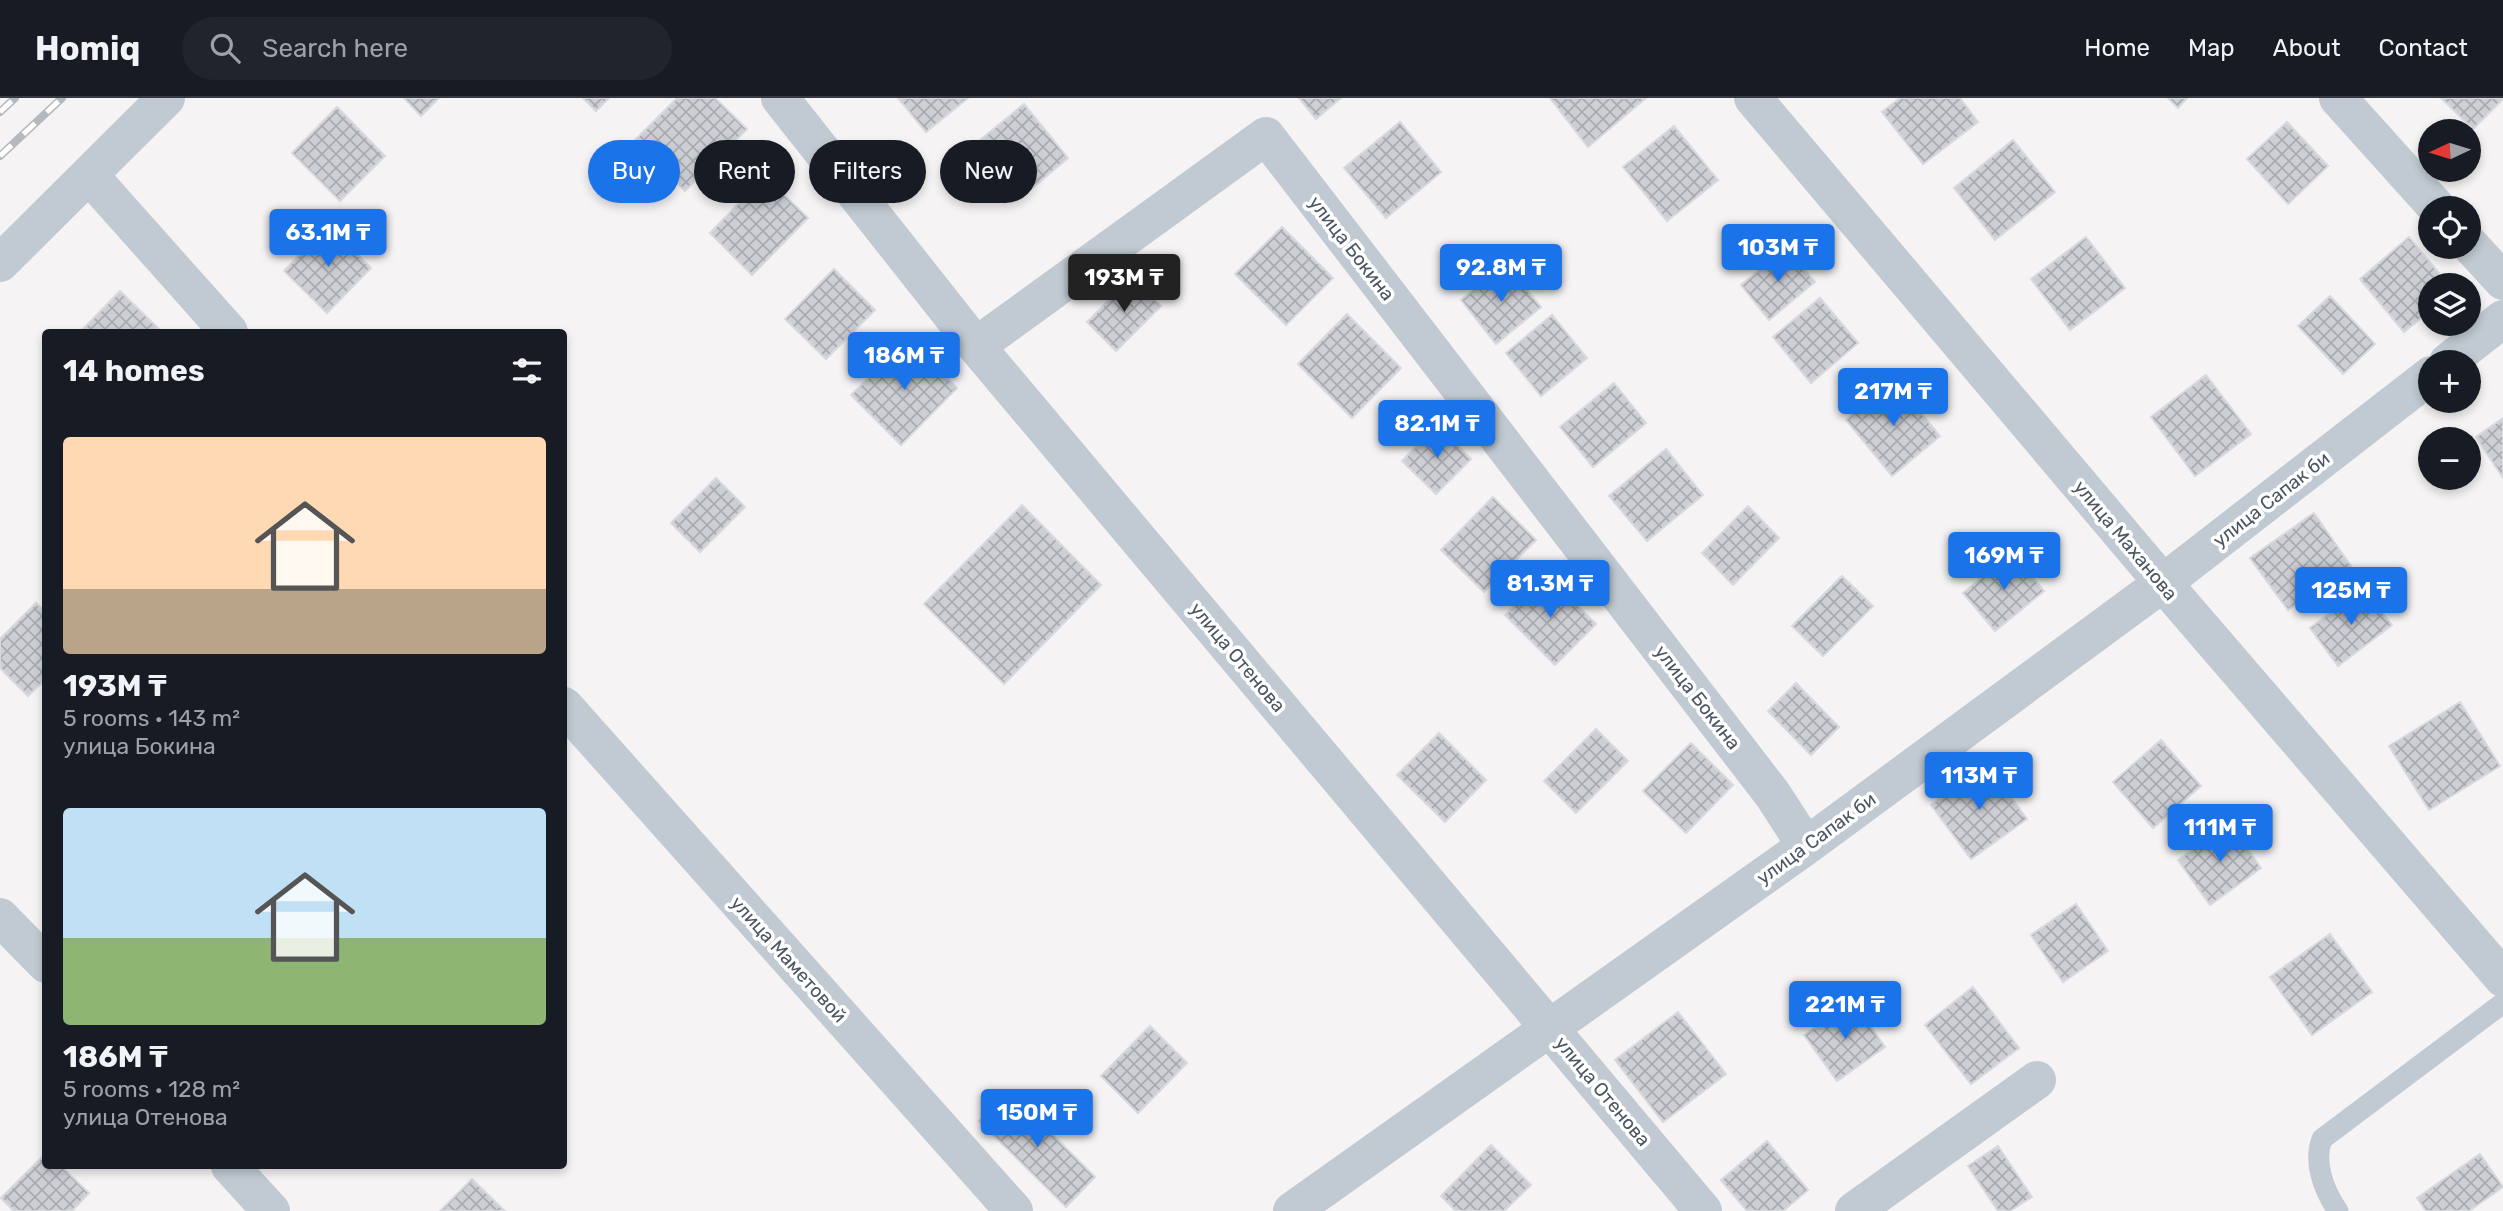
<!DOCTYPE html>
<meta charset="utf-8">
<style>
:root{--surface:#171b24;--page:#20242c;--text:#f1f3f6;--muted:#9ea1a6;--line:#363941;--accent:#1a73e8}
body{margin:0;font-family:Rubik,sans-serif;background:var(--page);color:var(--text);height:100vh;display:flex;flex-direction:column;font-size:26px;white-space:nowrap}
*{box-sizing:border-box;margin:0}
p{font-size:23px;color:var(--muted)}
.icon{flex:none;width:38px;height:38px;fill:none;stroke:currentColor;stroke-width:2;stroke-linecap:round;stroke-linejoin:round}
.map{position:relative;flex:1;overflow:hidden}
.side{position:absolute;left:42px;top:231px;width:525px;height:840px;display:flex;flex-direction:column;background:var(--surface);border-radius:7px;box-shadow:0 4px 10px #0003}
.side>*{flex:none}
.guide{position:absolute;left:588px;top:42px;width:665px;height:63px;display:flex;gap:14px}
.needle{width:46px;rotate:266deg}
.fabs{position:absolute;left:2418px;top:21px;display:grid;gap:14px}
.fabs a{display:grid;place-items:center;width:63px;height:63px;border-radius:50%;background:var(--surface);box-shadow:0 4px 10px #0003;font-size:35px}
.price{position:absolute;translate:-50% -60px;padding:0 16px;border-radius:7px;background:var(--accent);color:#fff;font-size:23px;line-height:46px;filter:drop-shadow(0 2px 4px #0008)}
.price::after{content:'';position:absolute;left:50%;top:42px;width:21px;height:16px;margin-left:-10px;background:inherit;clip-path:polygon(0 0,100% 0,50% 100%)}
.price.current{background:#222;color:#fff}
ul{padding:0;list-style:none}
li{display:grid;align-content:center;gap:14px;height:371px;padding:0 21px}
li span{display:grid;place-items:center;height:217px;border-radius:7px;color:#555}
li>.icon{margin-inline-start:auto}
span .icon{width:126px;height:126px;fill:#fffc;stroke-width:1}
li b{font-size:30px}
h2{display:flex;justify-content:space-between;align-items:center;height:84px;padding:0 21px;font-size:30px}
.pill{padding:0 24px;border-radius:32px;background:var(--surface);box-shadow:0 4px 10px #0003;font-size:24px;line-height:63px}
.pill.current{background:var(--accent);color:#fff}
header{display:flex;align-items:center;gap:42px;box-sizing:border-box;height:98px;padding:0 35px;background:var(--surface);border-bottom:2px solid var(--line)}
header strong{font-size:33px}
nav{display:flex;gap:38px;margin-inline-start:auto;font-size:24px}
.search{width:490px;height:63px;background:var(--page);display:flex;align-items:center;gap:18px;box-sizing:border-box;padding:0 24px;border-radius:38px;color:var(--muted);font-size:26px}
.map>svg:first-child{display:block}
.building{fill:url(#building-cross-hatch);stroke:#d7d9de;stroke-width:2}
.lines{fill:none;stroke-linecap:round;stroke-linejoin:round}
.lane{stroke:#c1cad2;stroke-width:21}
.street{stroke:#c1cad2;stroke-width:38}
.rail-casing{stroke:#b5b8bd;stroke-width:8}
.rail{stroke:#fff;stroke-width:5;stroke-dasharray:16;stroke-linecap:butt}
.labels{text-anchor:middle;stroke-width:7;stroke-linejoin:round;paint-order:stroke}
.street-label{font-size:19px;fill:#4a5661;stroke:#fff}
</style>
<header>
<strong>Homiq</strong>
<div class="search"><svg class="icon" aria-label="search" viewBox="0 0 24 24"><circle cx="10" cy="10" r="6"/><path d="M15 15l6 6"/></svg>Search here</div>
<nav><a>Home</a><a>Map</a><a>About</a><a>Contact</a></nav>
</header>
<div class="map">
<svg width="2503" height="1113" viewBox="0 0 2503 1113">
<defs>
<pattern id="building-cross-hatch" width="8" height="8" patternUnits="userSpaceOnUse" patternTransform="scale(1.75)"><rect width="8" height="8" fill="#cdcfd5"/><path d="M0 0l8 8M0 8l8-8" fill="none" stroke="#a8abb0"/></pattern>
</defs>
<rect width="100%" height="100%" fill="#f5f3f3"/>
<!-- building -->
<path class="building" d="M404 0H439L421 18Z
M583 0H609L596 13Z
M677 0H715L747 31 685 93 634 43Z
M898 0H968L926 34Z
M1299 0H1341L1316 21Z
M1550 0H1646L1588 49Z
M1900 0H1960L1978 24 1923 66 1882 14Z
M2168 0H2187L2178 10Z
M2441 0H2503V1L2473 31Z
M1024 6 1068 60 1024 97 979 43Z
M337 9 385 58 340 103 292 55Z
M1400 24 1441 74 1386 120 1344 70Z
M2287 24 2328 68 2288 106 2247 61Z
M1674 28 1718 82 1667 123 1623 69Z
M2013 42 2055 94 1995 142 1954 90Z
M765 78 808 120 752 177 710 135Z
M328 127 371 170 327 215 284 173Z
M1282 129 1333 180 1286 227 1235 176Z
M2086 139 2125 190 2070 232 2031 181Z
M2409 139 2449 187H2431V212L2404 234 2360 181Z
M1786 150 1815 184 1769 222 1741 187Z
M1506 166 1541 209 1496 246 1461 202Z
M834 171 875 212 826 261 785 221Z
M1132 179 1161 208 1116 253 1087 224Z
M120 193 162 234H80Z
M2330 198 2375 246 2343 276 2298 228Z
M1820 200 1858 245 1811 285 1773 239Z
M1347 216 1401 270 1352 320 1298 266Z
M1552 217 1587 260 1541 298 1506 255Z
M908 241 957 290 901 347 851 297Z
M2206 277 2251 336 2195 378 2151 319Z
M1894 282 1940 338 1892 378 1846 322Z
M1614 285 1646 325 1593 369 1560 329Z
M2503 320V380L2476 339Z
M1437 327 1471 361 1436 396 1402 363Z
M1666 351 1703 397 1647 443 1609 398Z
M716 380 745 409 700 454 671 425Z
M1493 399 1536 442 1484 494 1441 452Z
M1022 407 1101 487 1004 586 924 506Z
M1748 408 1779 440 1733 487 1702 455Z
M2314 415 2351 468 2288 512 2250 460Z
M2012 454 2044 493 1995 533 1963 495Z
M1546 476 1596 526 1555 567 1505 517Z
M1842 478 1873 508 1823 558 1792 528Z
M2363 490 2392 527 2338 568 2310 530Z
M36 505 46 514V581L28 598 0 570V541Z
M1796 585 1839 629 1811 657 1768 613Z
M2460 604 2500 668 2429 712 2389 648Z
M1596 631 1628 663 1576 715 1544 683Z
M1439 635 1486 682 1445 724 1397 677Z
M2161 642 2201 688 2153 730 2113 684Z
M1691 645 1733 687 1686 735 1643 693Z
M1987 666 2027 721 1971 761 1931 707Z
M2230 726 2261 770 2210 807 2178 762Z
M2076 806 2108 853 2063 884 2031 837Z
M2330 836 2372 894 2312 937 2270 879Z
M1973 889 2019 950 1971 986 1925 927Z
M1853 903 1885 949 1837 983 1804 937Z
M1678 914 1726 976 1663 1024 1615 962Z
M1150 928 1187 965 1138 1015 1101 978Z
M1009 993 1095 1079 1066 1109 979 1023Z
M1767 1043 1808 1092 1783 1113H1747L1721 1082Z
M1491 1047 1531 1087 1504 1113H1456L1441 1098Z
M1998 1048 2032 1099 2010 1113H1998L1968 1068Z
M46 1055V1068H61L89 1095 72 1113H14L1 1100Z
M2480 1056 2503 1089 2469 1113H2426L2417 1100Z
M472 1081 505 1113H440Z"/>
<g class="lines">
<!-- lane -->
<path class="lane" d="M2338 1113C2324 1093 2313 1064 2322 1041L2503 905"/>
<!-- street -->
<path class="street" d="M780 0 976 248 1703 1113
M1753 0 2163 485 2503 880
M2338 0 2437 110
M89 77 229 234
M2469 146 2503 183
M0 165 166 0
M976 248 1266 38 1773 697 1806 748
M2448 264 2503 221
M564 608 1014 1113
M0 819 46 866
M230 1068 271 1113
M1292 1113 1806 748 2163 485 2431 277
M1854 1113 2037 982"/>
<!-- rail casing -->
<g class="rail-casing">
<path id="rail" d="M0 14 15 0
M0 58 62 0"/>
</g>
<!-- rail -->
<use href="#rail" class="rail"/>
</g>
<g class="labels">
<!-- street labels -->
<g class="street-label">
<text transform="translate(1352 150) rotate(52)" y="7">улица Бокина</text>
<text transform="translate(2271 401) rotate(-38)" y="7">улица Сапак би</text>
<text transform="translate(2126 442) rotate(50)" y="7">улица Маханова</text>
<text transform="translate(1238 559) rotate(50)" y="7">улица Отенова</text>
<text transform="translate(1698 599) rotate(52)" y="7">улица Бокина</text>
<text transform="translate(1816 740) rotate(-36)" y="7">улица Сапак би</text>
<text transform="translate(789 861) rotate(48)" y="7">улица Маметовой</text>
<text transform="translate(1603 993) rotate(50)" y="7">улица Отенова</text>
</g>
</g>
</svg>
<div class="fabs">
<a><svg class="needle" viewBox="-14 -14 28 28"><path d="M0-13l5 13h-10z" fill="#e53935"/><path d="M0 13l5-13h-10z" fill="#9ea1a6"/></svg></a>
<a><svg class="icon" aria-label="locate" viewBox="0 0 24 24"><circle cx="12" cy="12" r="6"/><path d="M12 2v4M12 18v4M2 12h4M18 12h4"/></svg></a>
<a><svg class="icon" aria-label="layers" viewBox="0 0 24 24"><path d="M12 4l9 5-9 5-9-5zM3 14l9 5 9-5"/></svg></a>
<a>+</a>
<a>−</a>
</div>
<b class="price" style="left:328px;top:171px">63.1M ₸</b>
<b class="price" style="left:1778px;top:186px">103M ₸</b>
<b class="price" style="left:1501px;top:206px">92.8M ₸</b>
<b class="price current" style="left:1124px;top:216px">193M ₸</b>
<b class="price" style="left:904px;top:294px">186M ₸</b>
<b class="price" style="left:1893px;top:330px">217M ₸</b>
<b class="price" style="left:1437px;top:362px">82.1M ₸</b>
<b class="price" style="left:2004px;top:494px">169M ₸</b>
<b class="price" style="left:1550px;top:522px">81.3M ₸</b>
<b class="price" style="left:2351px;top:529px">125M ₸</b>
<b class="price" style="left:1979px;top:714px">113M ₸</b>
<b class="price" style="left:2220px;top:766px">111M ₸</b>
<b class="price" style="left:1845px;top:943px">221M ₸</b>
<b class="price" style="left:1037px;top:1051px">150M ₸</b>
<div class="guide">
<a class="pill current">Buy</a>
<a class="pill">Rent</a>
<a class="pill">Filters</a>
<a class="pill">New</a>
</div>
<section class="side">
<h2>14 homes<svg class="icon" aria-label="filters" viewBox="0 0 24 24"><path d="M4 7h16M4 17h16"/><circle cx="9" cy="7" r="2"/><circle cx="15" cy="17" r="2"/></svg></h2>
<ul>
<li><span style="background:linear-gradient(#ffd9b3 70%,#b9a48a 0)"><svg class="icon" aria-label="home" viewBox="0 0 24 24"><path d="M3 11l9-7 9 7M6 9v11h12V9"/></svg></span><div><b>193M ₸</b><p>5 rooms · 143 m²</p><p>улица Бокина</p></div></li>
<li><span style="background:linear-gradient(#bfe0f5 60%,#8fb573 0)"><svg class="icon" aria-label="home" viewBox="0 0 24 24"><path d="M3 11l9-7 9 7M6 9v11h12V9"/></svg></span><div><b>186M ₸</b><p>5 rooms · 128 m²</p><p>улица Отенова</p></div></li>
</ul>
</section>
</div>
